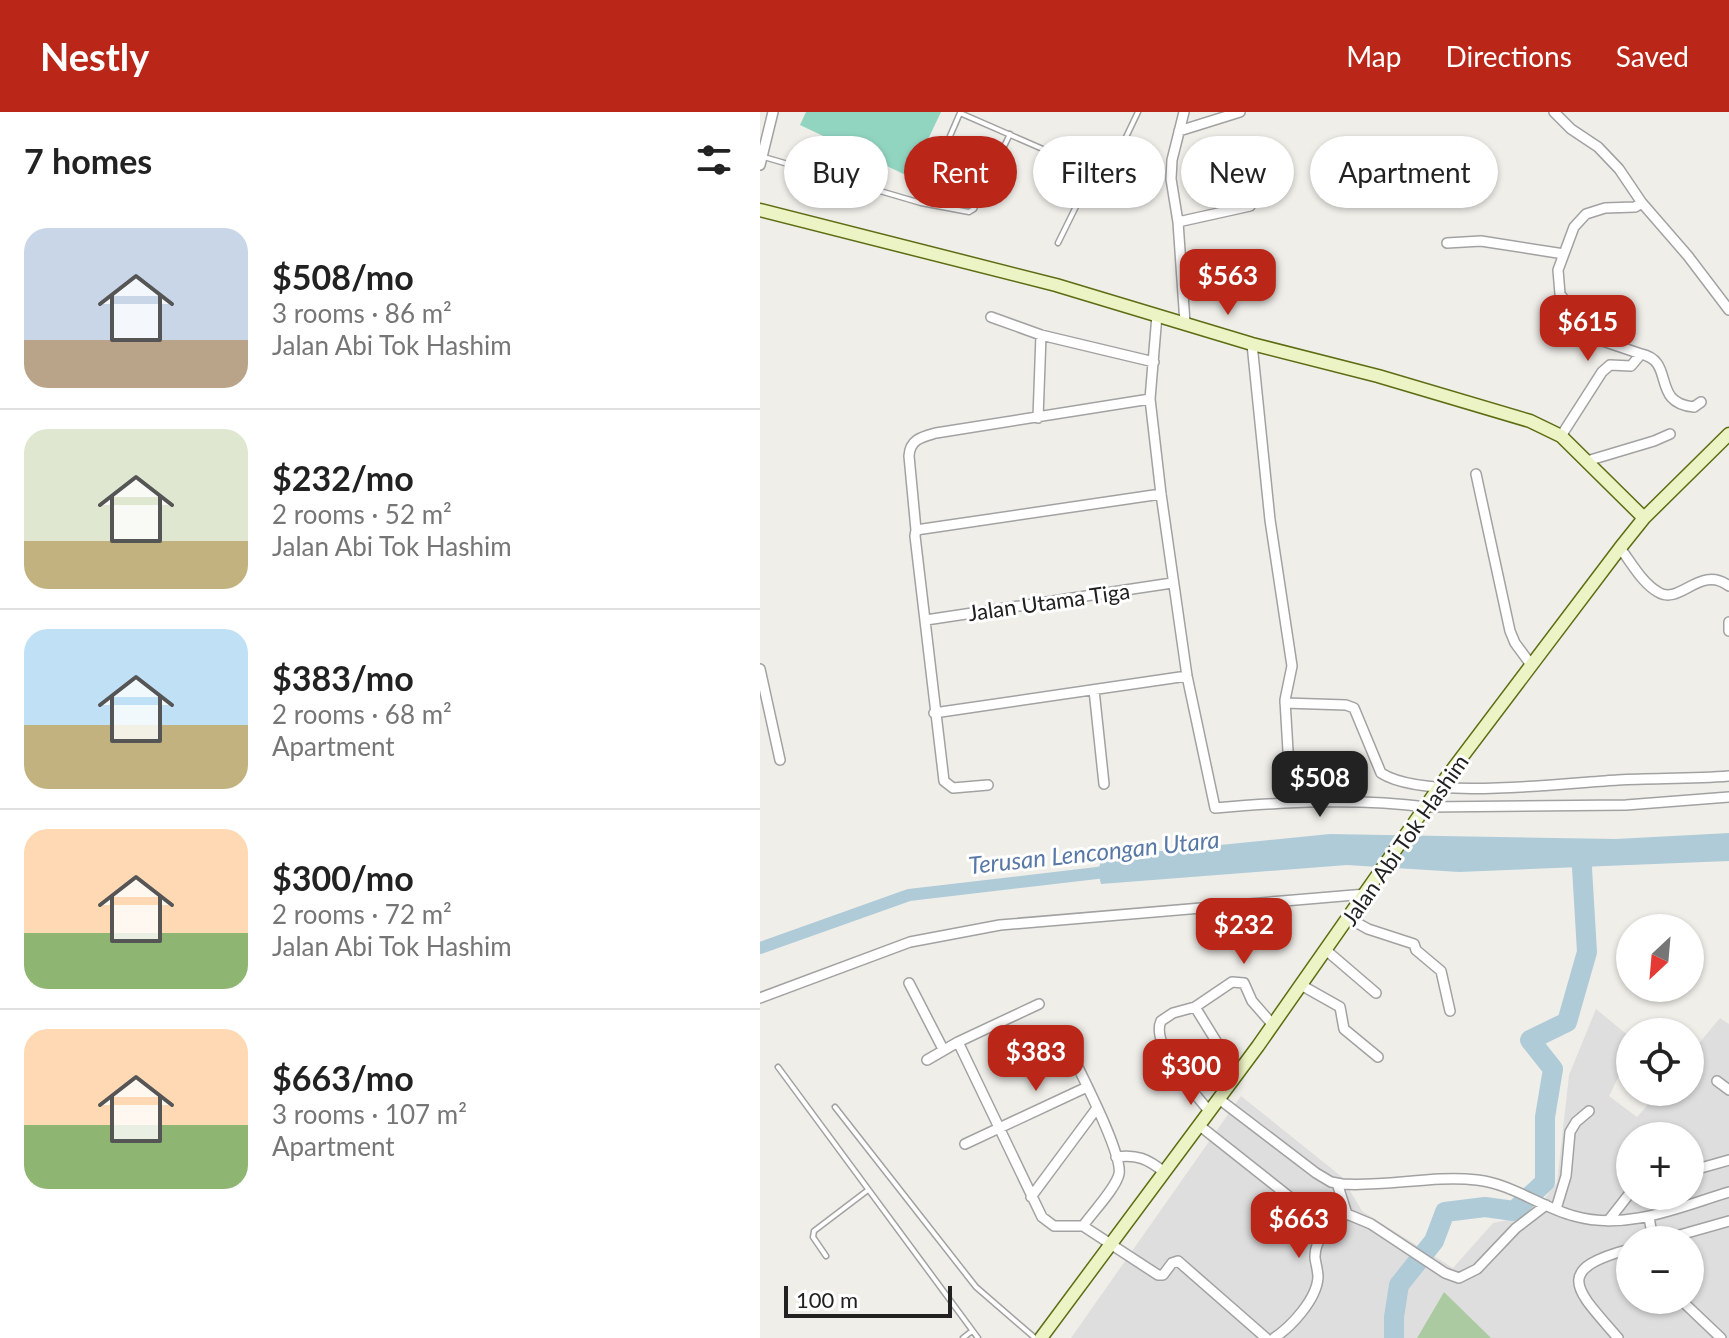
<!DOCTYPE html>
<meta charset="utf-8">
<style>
:root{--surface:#fff;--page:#f6f6f6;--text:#222;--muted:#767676;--line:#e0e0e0;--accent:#ba2618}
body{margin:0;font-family:Lato,sans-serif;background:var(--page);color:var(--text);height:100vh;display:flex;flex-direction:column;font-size:30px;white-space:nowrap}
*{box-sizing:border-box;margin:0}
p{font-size:26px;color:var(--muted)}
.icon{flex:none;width:44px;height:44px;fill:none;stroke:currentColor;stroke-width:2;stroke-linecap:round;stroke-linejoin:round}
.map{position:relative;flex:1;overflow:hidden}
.side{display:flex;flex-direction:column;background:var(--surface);width:760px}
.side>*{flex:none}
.hud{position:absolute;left:24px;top:24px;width:760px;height:72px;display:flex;gap:16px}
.needle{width:52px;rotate:206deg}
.tools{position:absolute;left:856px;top:802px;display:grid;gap:16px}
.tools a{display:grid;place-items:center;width:88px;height:88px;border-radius:50%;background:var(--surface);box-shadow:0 2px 6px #0004;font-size:40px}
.scale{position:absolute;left:24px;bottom:20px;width:168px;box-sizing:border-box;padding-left:8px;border:4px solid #212121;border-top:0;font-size:22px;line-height:28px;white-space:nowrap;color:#212121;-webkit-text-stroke:6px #fff;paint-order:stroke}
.price{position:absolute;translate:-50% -68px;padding:0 18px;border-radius:16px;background:var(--accent);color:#fff;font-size:26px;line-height:52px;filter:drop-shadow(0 2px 4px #0008)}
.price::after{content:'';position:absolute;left:50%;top:48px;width:24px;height:18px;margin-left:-12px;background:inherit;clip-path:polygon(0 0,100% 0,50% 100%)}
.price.selected{background:#222;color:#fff}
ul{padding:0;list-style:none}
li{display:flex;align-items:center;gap:24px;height:200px;padding:0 24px}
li+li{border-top:2px solid var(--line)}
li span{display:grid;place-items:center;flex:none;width:224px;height:160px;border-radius:24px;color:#555}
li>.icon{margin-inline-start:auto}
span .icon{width:96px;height:96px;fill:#fffc;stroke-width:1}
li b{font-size:34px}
h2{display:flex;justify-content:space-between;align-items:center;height:96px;padding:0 24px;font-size:34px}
.tag{padding:0 28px;border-radius:36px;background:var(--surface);box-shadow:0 2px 6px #0004;font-size:28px;line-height:72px}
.tag.selected{background:var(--accent);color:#fff}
header{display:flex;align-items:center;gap:48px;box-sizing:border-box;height:112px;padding:0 40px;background:var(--accent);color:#fff}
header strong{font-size:38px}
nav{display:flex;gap:44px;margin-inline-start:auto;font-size:28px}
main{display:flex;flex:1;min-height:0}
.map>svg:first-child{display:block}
.residential{fill:#dfdede;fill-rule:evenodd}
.forest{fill:#abcaa2}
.pitch{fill:#91d5c1}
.water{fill:#afcbd8}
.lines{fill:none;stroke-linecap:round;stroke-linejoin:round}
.canal{stroke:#afcbd8;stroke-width:12}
.river{stroke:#afcbd8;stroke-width:20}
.lane-casing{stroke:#a2a2a2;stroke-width:7}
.street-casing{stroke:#a2a2a2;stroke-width:12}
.secondary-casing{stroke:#5c6d12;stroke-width:15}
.lane{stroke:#fff;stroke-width:4}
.street{stroke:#fff;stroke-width:9}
.secondary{stroke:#ecf3c4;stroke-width:12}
.labels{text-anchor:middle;stroke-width:6;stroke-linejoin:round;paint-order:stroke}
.street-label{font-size:22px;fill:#212121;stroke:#fff}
.water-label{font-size:24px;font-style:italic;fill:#5878a6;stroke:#fff}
</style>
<header>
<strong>Nestly</strong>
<nav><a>Map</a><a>Directions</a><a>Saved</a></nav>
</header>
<main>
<section class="side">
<h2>7 homes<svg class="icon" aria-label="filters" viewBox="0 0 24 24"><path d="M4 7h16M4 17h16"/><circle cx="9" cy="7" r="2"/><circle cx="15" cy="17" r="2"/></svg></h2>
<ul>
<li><span style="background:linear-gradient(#c9d6e8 70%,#b9a48a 0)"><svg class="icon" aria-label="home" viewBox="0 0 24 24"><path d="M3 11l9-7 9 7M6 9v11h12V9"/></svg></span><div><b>$508/mo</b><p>3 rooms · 86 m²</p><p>Jalan Abi Tok Hashim</p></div></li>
<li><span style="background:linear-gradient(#dfe7d0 70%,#c2b280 0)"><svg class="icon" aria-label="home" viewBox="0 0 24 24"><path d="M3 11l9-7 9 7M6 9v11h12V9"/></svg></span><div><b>$232/mo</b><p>2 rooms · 52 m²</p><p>Jalan Abi Tok Hashim</p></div></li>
<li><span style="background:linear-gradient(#bfe0f5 60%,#c2b280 0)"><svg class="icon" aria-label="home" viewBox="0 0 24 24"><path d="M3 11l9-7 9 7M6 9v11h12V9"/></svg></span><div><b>$383/mo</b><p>2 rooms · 68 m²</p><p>Apartment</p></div></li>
<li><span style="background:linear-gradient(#ffd9b3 65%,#8fb573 0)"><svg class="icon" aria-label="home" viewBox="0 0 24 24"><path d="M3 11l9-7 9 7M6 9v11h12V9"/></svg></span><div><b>$300/mo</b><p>2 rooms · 72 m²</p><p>Jalan Abi Tok Hashim</p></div></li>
<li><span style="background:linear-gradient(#ffd9b3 60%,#8fb573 0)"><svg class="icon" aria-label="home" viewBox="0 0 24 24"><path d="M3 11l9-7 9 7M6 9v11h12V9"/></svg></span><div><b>$663/mo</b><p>3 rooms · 107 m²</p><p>Apartment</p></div></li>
</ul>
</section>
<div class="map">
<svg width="969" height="1226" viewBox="0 0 969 1226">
<rect width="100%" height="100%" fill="#f0eee9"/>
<!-- residential -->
<path class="residential" d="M836 897 870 925V942L849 984 877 1005 899 980H930V942L960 906 969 912V1226H728L684 1180 657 1226H311L481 984 582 1065 602 1099 693 1156 733 1111 771 1103 797 1071 809 963ZM870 1024H930V1084H870ZM870 1128H930V1188H870Z"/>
<!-- forest -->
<path class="forest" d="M684 1180 731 1226H657Z"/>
<!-- pitch -->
<path class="pitch" d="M46 0H181L150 65 40 13Z"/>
<!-- water -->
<path class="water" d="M969 721V749L699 760 587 753 341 772 338 760 342 745 570 722 856 727Z"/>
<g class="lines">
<!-- canal -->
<path class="canal" d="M0 836 149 783 354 759"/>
<!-- river -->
<path class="river" d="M634 1226V1205L639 1173 674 1129 685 1100 725 1095 754 1099 785 1070V1005L793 957 770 928 807 910 827 840 822 756 824 739"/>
<!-- lane casing -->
<g class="lane-casing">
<path id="lane" d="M200 1 347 65 378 0
M218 32 241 43
M4 45 161 91 209 100 214 97 250 22
M161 91 200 1
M298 131 333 60
M18 955 218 1226
M75 995 216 1175 275 1226
M66 1144 53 1125 54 1119 108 1078
M203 1226 212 1219"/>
</g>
<!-- street casing -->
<g class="street-casing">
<path id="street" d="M424 0 412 48 411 67 418 110 425 211
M794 0 811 17 838 35 859 57 882 91 928 144 969 198
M419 19 480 0
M0 53 13 0
M418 110 490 94
M687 131 721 129 804 142
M397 203 390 287 401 382 427 564 455 696C525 690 596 686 667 695L866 693 969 685
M231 205 281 223 394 250
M492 232 510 408 532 554 525 588 531 690
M881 242 837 227 826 217 800 182 798 158 814 115 826 102 845 96 875 95 882 91
M278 306 281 223
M801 324 842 260 850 253 871 254 881 242C916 249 890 291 934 295L941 290
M827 349 894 329 910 322
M716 362 750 519 755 531 772 554
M156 418 149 344C150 327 162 325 176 321L390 287
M860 436C871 450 882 471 898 480 920 494 940 452 969 474
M166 508 412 471
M969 510V519
M0 557 20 648
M334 578 344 672
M525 591 586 593 594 596 621 661C664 689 805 671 858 668 895 666 932 667 969 664
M174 601 427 564
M228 673 193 676 184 669 155 424 156 418 401 382
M590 807 608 817 654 832 656 838 681 859 690 899
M567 839 616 881
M149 871 183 937
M541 873 580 895 584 917 618 945
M0 886 150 830 240 813 606 782
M279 892 198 930 282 1105 294 1114H323L398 1163H403L412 1151 418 1149 506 1226
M435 895 477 963
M313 945C323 966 363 1043 359 1062 356 1076 332 1101 323 1114
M167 948 198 930
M957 969 969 978
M459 987 556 1061 571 1070 582 1072C627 1075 672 1063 717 1068 753 1072 780 1095 814 1104 867 1119 919 1095 969 1080
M450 1000C435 982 390 932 401 909L413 901 435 895 472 870 484 871 492 889 513 913
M440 1014 536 1090
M205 1032 327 975
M356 1045C377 1042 388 1047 404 1060
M930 1059 969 1048
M577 1071 587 1102 611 1112 685 1161 699 1166 717 1157 756 1116 786 1093
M271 1085 337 996
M796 1097 806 1064 810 1020 816 1010 829 999
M889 1105 893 1128
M848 1109 870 1081
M902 1128 969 1109
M921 1188 961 1226
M514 1226C531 1215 557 1187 558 1165 558 1159 556 1153 555 1146 554 1125 572 1113 587 1102
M858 1226C818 1179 790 1158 870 1137"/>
</g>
<!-- secondary casing -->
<g class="secondary-casing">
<path id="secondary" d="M0 98 296 173 492 232 618 264 770 309 801 324 884 406
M281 1226 498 934 680 674 860 436 884 406 969 322"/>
</g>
<!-- lane -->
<use href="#lane" class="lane"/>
<!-- street -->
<use href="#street" class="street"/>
<!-- secondary -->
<use href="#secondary" class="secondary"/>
</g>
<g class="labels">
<!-- street labels -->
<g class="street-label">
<text transform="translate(289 490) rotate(-8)" y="8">Jalan Utama Tiga</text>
<text transform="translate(645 728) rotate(-55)" y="8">Jalan Abi Tok Hashim</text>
</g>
<!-- water labels -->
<g class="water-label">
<text transform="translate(334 741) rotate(-6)" y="8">Terusan Lencongan Utara</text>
</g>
</g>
</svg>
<div class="tools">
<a><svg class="needle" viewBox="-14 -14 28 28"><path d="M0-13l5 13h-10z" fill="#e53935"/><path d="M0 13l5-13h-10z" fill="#767676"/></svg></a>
<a><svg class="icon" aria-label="locate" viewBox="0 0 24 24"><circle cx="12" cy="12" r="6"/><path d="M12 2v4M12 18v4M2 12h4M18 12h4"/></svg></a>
<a>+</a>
<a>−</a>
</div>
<div class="scale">100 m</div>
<b class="price" style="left:468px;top:205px">$563</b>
<b class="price" style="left:828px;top:251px">$615</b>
<b class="price selected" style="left:560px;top:707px">$508</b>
<b class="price" style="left:484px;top:854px">$232</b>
<b class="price" style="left:276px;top:981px">$383</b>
<b class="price" style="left:431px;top:995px">$300</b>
<b class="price" style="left:539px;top:1148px">$663</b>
<div class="hud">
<a class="tag">Buy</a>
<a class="tag selected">Rent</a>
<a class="tag">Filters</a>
<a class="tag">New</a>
<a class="tag">Apartment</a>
</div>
</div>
</main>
